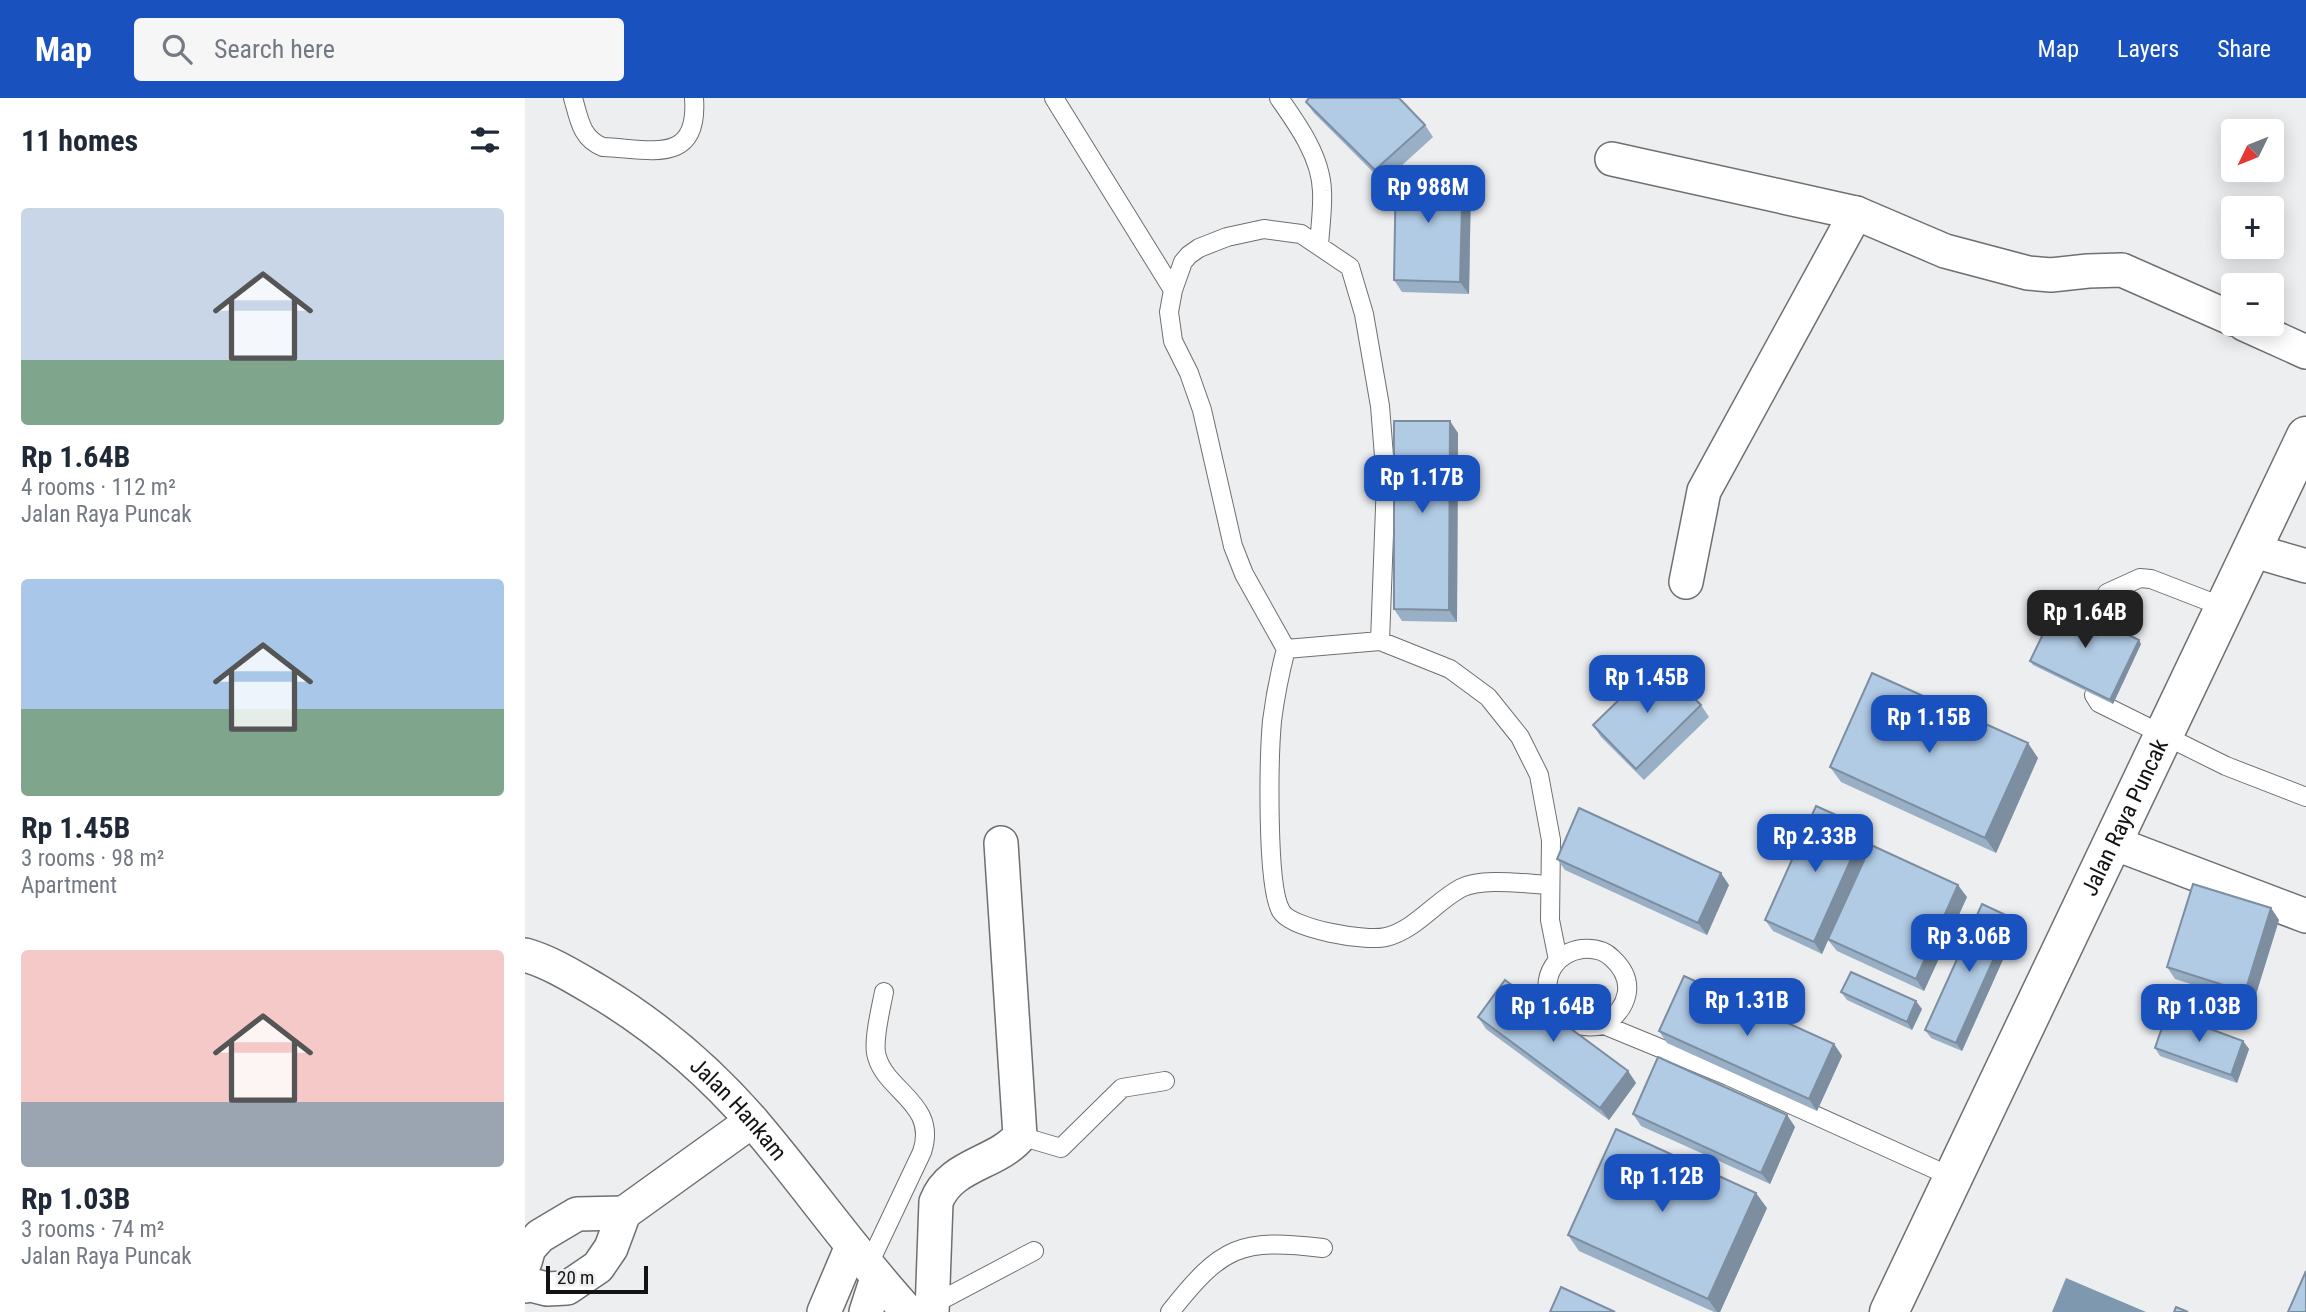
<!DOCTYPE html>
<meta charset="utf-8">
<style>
:root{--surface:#fff;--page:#f6f6f7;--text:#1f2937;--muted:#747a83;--accent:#1952be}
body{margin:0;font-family:"Roboto Condensed",sans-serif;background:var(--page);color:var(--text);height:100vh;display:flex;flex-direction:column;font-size:26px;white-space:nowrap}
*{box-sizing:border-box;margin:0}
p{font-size:23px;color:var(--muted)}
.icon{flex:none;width:38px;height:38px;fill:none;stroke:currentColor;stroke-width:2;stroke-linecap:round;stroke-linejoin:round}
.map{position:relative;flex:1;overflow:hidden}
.sheet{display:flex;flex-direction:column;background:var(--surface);width:525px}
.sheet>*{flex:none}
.needle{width:46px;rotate:227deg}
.buttons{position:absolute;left:1696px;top:21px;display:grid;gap:14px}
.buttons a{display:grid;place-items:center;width:63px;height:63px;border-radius:7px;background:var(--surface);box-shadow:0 4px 18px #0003;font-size:35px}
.scale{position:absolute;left:21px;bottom:18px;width:102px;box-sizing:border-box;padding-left:7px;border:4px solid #131314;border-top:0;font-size:19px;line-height:24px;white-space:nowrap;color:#131314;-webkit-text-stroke:5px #eceef0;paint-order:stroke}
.price{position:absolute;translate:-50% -60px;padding:0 16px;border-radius:14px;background:var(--accent);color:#fff;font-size:23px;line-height:46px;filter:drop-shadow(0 2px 4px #0008)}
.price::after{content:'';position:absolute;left:50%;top:42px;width:21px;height:16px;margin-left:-10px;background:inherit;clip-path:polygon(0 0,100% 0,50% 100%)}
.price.active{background:#222;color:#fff}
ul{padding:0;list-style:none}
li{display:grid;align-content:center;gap:14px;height:371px;padding:0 21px}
li span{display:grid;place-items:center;height:217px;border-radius:7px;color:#555}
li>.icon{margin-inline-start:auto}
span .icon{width:126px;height:126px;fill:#fffc;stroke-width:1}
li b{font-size:30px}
h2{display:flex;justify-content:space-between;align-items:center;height:84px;padding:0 21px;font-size:30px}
header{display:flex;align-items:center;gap:42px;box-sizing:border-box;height:98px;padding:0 35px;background:var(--accent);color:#fff}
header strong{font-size:33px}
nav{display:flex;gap:38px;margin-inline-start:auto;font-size:24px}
.search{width:490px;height:63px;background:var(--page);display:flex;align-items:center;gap:18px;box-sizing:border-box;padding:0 24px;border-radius:7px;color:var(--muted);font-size:26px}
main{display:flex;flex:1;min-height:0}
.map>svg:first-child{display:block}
.water{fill:#7e98b0}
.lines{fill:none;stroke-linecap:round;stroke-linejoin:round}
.service-casing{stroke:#6d6f71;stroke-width:20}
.minor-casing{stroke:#6d6f71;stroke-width:36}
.trunk-casing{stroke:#6d6f71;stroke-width:41}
.service{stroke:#fff;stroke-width:18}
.minor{stroke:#fff;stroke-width:33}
.trunk{stroke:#fff;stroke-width:38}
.wall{fill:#98afc5}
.shaded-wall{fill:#7c8ea0}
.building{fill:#b1cbe5;stroke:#7c8ea0;stroke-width:2}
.labels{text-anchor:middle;stroke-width:7;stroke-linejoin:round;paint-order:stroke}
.street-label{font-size:23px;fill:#131314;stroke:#eceef0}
</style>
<header>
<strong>Map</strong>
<div class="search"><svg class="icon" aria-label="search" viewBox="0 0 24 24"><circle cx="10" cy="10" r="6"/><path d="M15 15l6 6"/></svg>Search here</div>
<nav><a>Map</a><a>Layers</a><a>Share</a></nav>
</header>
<main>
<section class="sheet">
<h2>11 homes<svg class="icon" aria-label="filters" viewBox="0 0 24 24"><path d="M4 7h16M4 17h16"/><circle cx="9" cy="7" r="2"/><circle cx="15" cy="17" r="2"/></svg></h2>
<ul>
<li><span style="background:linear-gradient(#c9d6e8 70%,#7fa58c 0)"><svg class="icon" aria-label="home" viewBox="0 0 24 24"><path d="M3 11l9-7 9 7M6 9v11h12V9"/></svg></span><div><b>Rp 1.64B</b><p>4 rooms · 112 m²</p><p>Jalan Raya Puncak</p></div></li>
<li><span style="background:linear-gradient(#a9c7e8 60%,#7fa58c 0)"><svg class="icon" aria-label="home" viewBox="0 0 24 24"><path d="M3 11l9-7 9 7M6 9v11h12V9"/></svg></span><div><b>Rp 1.45B</b><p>3 rooms · 98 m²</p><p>Apartment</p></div></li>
<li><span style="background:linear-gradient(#f6c9c9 70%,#9aa5b1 0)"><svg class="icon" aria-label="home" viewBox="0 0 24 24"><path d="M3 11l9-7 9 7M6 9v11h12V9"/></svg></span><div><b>Rp 1.03B</b><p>3 rooms · 74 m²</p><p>Jalan Raya Puncak</p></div></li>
</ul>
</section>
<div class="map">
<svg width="1781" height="1214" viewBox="0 0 1781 1214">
<rect width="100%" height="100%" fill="#eceef0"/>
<!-- water -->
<path class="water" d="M1541 1180 1621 1214H1527Z"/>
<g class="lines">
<!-- service casing -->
<g class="service-casing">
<path id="service" d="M48 0C54 20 56 41 78 49 125 51 174 68 169 0
M529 0 648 192
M754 0C773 27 796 59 797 93 798 111 795 130 794 148
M1582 495 1615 480 1626 481 1701 510
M761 551 719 476 708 448 677 312 664 275 648 243 644 214 648 192 658 164 664 157 674 150 702 139 739 131 776 136 825 169 839 216 855 308 861 383 855 543
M1569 597 1574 605 1701 668 1781 699
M1025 787C1001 786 957 779 936 790 910 804 890 832 861 839 841 844 766 831 756 813 741 788 744 657 747 623 750 599 755 574 761 551L855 543 925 571 963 599 995 639 1014 677 1026 742 1025 822 1033 862
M1079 927C1104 909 1112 883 1087 860 1079 852 1068 850 1057 851 1003 859 1014 940 1079 927L1203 978 1427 1079
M495 1038 536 1050 597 990 640 983
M343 1168 397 1054C413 1006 362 994 352 959 347 945 356 910 359 894
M407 1207 509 1153
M645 1214C697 1148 715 1140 798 1150"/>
</g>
<!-- minor casing -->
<g class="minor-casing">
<g id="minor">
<path d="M1087 61 1331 115 1420 153 1503 175 1526 177 1563 173 1597 172 1708 221"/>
<path d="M1719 226 1781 254"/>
<path d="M1726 452 1781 468"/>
<path d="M1161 484 1179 393 1331 115"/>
<path d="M1586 744 1781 818"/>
<path id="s1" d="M0 857C25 864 49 879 71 892 130 927 184 973 229 1025 282 1087 328 1154 383 1214"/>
<path d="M0 1164 4 1150 15 1138 52 1116 99 1115"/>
<path d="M0 1188 2 1186 22 1191 42 1190 73 1169 86 1150 99 1115 227 1023"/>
<path d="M299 1214 327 1148"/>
<path d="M341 1214 352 1180"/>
<path d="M407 1214 411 1104C425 1066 472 1066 495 1038L476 745"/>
</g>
</g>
<!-- trunk casing -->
<g class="trunk-casing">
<g id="trunk">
<path id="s2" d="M1364 1214 1781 338"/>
</g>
</g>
<!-- service -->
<use href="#service" class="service"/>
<!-- minor -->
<use href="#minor" class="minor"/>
<!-- trunk -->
<use href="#trunk" class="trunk"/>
</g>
<!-- wall -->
<path class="wall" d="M781 4 900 27 908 39 874 70 938 72 946 84 944 196 877 194 869 182 871 72 858 84 789 15Z
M933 335 932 524 877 523 869 511Z
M1616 546 1588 606 1508 567 1505 563Z
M1176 607 1184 619 1119 682 1076 639 1068 627Z
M1513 660 1471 755 1316 684 1305 669Z
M1348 741 1333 776 1442 799 1399 893 1312 853 1303 842 1297 856 1248 833 1240 822Z
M1032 761 1204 787 1182 837 1040 772Z
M1746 810 1754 822 1728 906 1650 881 1642 869Z
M1493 828 1437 953 1406 940 1400 932Z
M1316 894 1397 911 1387 932 1322 902Z
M953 919 1103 973 1111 985 1084 1022 961 931Z
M1134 933 1309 946 1317 958 1292 1013 1142 945Z
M1718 943 1724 951 1712 985 1635 958 1630 950Z
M1108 1016 1262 1017 1270 1029 1245 1086 1116 1028Z
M1242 1110 1195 1214H1189L1054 1153 1043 1137Z"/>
<!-- shaded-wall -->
<path class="shaded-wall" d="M938 72 946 84 944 196 935 184Z
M925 323 933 335 932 524 924 512Z
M1614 542 1616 546 1588 606 1585 602Z
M1503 645 1513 660 1471 755 1460 740Z
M1340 730 1348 741 1297 856 1289 844Z
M1196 775 1204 787 1182 837 1173 825Z
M1433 787 1442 799 1399 893 1391 881Z
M1746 810 1754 822 1728 906 1720 894Z
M1487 820 1493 828 1437 953 1431 945Z
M1391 903 1397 911 1387 932 1382 924Z
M1718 943 1724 951 1712 985 1706 977Z
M1309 946 1317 958 1292 1013 1284 1001Z
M1103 973 1111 985 1084 1022 1075 1010Z
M1262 1017 1270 1029 1245 1086 1236 1075Z
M1231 1095 1242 1110 1195 1214H1192L1183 1201Z"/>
<!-- building -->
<path class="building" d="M784 0H874L900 27 850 72 781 4Z
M871 70 938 72 935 184 869 182Z
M869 323H925L924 512 869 511Z
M1534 503 1614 542 1585 602 1505 563Z
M1133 564 1176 607 1111 671 1068 627Z
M1347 575 1503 645 1460 740 1305 669Z
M1291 708 1340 730 1289 844 1240 822Z
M1054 710 1196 775 1173 825 1032 761Z
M1346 747 1433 787 1391 881 1303 841Z
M1668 786 1746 810 1720 894 1642 869Z
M1457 806 1487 820 1431 945 1400 932Z
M1326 874 1391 903 1382 924 1316 894Z
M1159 878 1309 946 1284 1001 1134 933Z
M980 882 1103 973 1075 1010 953 919Z
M1642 915 1718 943 1706 977 1630 950Z
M1133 959 1262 1017 1236 1075 1108 1016Z
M1091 1031 1231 1095 1183 1201 1043 1137Z
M1781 1173V1214H1763Z
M1036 1189 1090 1214H1025Z
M1651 1209 1663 1214H1649Z"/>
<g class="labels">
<!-- street labels -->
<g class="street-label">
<text dy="8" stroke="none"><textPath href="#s2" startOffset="548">Jalan Raya Puncak</textPath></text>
<text dy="8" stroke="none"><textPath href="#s1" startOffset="266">Jalan Hankam</textPath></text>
</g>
</g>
</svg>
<div class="buttons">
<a><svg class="needle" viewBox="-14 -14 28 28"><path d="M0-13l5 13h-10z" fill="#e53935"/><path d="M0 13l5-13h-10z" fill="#747a83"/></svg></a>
<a>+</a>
<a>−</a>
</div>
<div class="scale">20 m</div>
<b class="price" style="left:903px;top:127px">Rp 988M</b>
<b class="price" style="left:897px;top:417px">Rp 1.17B</b>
<b class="price active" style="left:1560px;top:552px">Rp 1.64B</b>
<b class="price" style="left:1122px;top:617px">Rp 1.45B</b>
<b class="price" style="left:1404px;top:657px">Rp 1.15B</b>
<b class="price" style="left:1290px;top:776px">Rp 2.33B</b>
<b class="price" style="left:1444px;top:876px">Rp 3.06B</b>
<b class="price" style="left:1222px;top:940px">Rp 1.31B</b>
<b class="price" style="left:1028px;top:946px">Rp 1.64B</b>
<b class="price" style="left:1674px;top:946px">Rp 1.03B</b>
<b class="price" style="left:1137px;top:1116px">Rp 1.12B</b>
</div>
</main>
